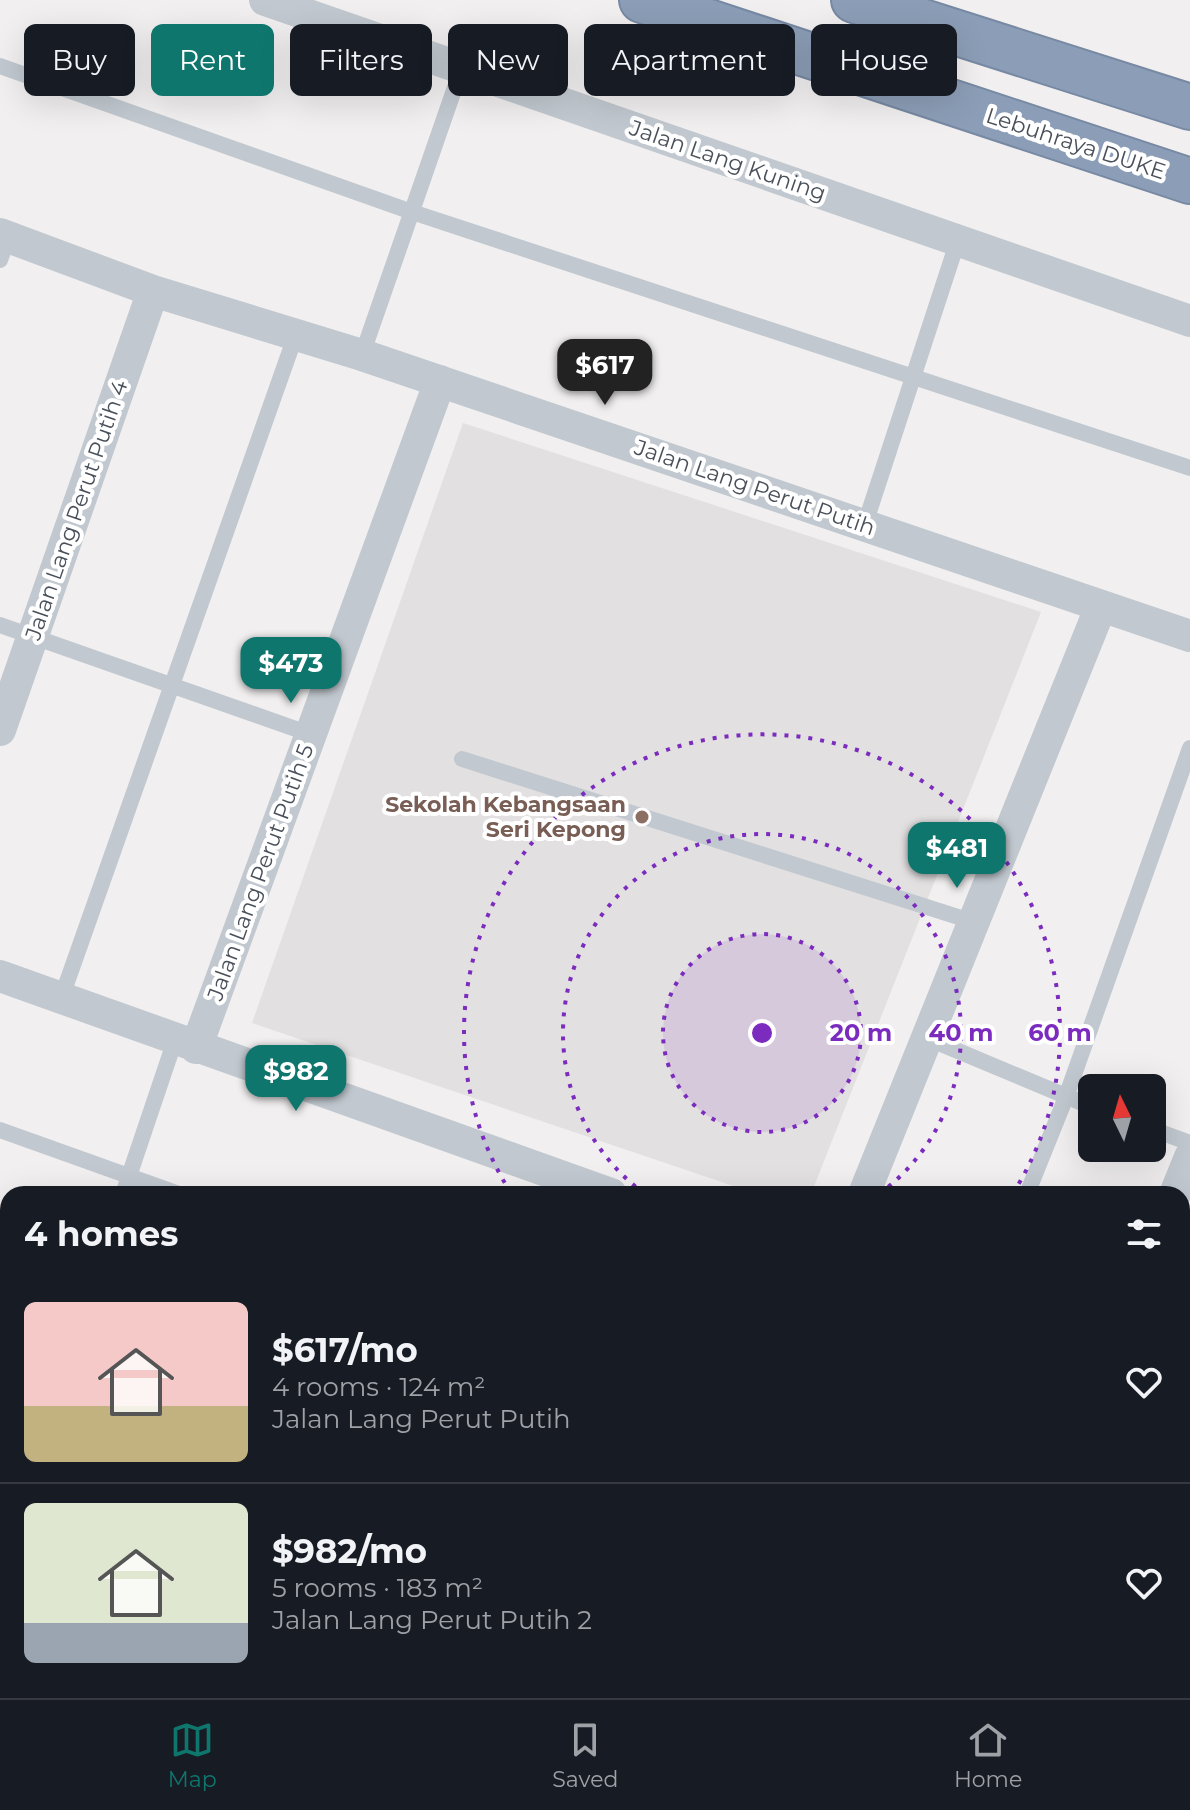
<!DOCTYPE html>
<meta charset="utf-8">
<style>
:root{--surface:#171b24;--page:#20242c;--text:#f1f3f6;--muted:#9ea1a6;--line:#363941;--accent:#0f766e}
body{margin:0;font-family:Montserrat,sans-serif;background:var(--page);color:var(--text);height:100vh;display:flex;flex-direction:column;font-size:30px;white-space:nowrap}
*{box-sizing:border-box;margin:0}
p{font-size:26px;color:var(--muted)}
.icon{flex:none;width:44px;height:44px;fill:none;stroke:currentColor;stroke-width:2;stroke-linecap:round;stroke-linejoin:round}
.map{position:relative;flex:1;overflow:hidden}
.panel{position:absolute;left:0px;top:1186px;width:1190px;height:512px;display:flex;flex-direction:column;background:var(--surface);border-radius:24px 24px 0 0;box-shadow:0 8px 32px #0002}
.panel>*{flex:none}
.top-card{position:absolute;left:24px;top:24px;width:1142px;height:72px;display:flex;gap:16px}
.needle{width:52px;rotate:355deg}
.buttons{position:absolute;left:1078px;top:1074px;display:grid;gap:16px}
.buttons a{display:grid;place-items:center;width:88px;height:88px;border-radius:12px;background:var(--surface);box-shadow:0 8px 32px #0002;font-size:40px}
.price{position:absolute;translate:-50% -68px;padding:0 18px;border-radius:16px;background:var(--accent);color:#fff;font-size:26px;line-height:52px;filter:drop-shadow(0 2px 4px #0008)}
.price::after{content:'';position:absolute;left:50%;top:48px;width:24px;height:18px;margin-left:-12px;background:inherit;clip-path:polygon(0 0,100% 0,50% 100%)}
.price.on{background:#222;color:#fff}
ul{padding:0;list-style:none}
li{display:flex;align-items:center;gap:24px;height:200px;padding:0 24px}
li+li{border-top:2px solid var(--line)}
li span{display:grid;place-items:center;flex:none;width:224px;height:160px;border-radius:12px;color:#555}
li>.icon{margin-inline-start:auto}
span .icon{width:96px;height:96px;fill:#fffc;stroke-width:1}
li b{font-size:34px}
h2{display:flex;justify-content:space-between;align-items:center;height:96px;padding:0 24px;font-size:34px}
.tag{padding:0 28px;border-radius:12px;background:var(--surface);box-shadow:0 8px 32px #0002;font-size:28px;line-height:72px}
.tag.on{background:var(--accent);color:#fff}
.menu{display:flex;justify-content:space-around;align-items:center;height:112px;border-top:2px solid var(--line);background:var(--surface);font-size:22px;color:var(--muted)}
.menu a{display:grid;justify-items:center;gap:4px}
.menu .on{color:var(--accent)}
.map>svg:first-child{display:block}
.education{fill:#e2e0e0}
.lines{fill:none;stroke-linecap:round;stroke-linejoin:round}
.highway-casing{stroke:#7789a3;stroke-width:48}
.lane{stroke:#c1c8cf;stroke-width:16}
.street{stroke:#c1c8cf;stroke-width:32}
.highway{stroke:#8c9eb7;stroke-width:44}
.ring{fill:none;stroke:#7b2cbf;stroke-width:4;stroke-dasharray:4 8}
.education-dot{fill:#8d6e63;stroke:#fff;stroke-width:3}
.labels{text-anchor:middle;stroke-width:8;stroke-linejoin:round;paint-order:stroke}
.street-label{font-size:22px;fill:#49505a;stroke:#fff}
.education-label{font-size:22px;font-weight:bold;fill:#785e54;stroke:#fff;text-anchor:end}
.centre{fill:#7b2cbf;stroke:#fff;stroke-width:4}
.ring-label{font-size:24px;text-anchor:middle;font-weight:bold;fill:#7b2cbf;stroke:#fff;stroke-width:8;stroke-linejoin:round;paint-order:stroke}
</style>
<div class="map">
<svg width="1190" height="1698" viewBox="0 0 1190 1698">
<rect width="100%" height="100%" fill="#f1efef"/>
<!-- education -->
<path class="education" d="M463 423 1041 612 811 1194H757L252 1023Z"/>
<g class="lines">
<!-- highway casing -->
<g class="highway-casing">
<path id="highway" d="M642 0 1190 181
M854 0 1190 107"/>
</g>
<!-- lane -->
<path class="lane" d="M0 66 412 212 1190 468
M0 260 8 237
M362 355 462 67
M865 524 958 240
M0 625 310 734
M462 759 974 922
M61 999 296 334
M927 1038 1092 1107
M1152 1129 1190 1143
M0 1130 179 1194
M123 1194 175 1040
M1027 1194 1066 1097 1190 748
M0 1450 8 1453
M823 1698 826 1690"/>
<!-- street -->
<path class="street" d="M265 0 1190 321
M0 234 153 291 362 355 1190 636
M0 730 153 291
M0 976 611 1194
M196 1048 440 381
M864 1194 1101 606
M1175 1194 1190 1157
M0 1296 8 1299
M0 1636 8 1639
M148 1690 171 1698
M88 1698 93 1690
M332 1698 335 1690
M661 1698 664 1690
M976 1698 979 1690"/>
<!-- highway -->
<use href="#highway" class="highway"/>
</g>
<!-- distance rings -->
<circle cx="762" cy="1033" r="99" fill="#7b2cbf" fill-opacity=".12"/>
<g class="ring">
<circle cx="762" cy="1033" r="99"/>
<path d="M645 1194A199 199 0 1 1 879 1194"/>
<path d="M511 1193A298 298 0 1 1 1013 1193"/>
</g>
<!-- markers -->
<circle class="education-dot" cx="642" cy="817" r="8"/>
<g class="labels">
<!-- street labels -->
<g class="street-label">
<text transform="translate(1076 143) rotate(18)" y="8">Lebuhraya DUKE</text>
<text transform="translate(728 160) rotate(19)" y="8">Jalan Lang Kuning</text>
<text transform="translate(755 487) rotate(19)" y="8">Jalan Lang Perut Putih</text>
<text transform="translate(76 510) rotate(-71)" y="8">Jalan Lang Perut Putih 4</text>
<text transform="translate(260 872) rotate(-70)" y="8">Jalan Lang Perut Putih 5</text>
</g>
<!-- education labels -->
<g class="education-label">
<text x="626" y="812">Sekolah Kebangsaan<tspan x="626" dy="25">Seri Kepong</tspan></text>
</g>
</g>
<circle cx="762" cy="1033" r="12" class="centre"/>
<g class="ring-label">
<text x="861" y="1041">20 m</text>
<text x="961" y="1041">40 m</text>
<text x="1060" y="1041">60 m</text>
</g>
</svg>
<div class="buttons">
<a><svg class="needle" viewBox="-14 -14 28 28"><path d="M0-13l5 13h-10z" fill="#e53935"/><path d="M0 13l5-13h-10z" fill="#9ea1a6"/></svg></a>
</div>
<b class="price on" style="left:605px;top:407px">$617</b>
<b class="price" style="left:291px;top:705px">$473</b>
<b class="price" style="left:957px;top:890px">$481</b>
<b class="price" style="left:296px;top:1113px">$982</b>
<div class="top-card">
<a class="tag">Buy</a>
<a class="tag on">Rent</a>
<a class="tag">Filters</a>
<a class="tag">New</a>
<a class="tag">Apartment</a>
<a class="tag">House</a>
</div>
<section class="panel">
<h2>4 homes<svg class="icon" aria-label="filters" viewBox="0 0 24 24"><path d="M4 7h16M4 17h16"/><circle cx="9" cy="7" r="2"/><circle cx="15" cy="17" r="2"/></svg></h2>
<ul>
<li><span style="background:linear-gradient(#f6c9c9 65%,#c2b280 0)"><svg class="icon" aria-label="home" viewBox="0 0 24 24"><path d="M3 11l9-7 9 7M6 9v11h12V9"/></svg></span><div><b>$617/mo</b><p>4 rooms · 124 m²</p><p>Jalan Lang Perut Putih</p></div><svg class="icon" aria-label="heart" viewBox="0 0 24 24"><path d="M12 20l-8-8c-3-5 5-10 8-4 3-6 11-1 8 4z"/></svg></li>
<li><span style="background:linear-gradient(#dfe7d0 75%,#9aa5b1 0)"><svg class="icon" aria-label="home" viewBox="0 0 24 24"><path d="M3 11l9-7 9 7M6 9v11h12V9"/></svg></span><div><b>$982/mo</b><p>5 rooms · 183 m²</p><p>Jalan Lang Perut Putih 2</p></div><svg class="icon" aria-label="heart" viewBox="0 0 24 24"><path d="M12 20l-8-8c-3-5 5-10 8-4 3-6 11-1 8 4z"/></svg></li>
</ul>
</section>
</div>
<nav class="menu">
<a class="on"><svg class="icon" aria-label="map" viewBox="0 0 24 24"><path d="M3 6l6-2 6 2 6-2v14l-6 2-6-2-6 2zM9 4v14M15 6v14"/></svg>Map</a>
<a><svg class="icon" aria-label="saved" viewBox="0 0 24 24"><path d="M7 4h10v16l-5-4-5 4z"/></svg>Saved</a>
<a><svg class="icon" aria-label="home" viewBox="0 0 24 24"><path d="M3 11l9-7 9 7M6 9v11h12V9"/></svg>Home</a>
</nav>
